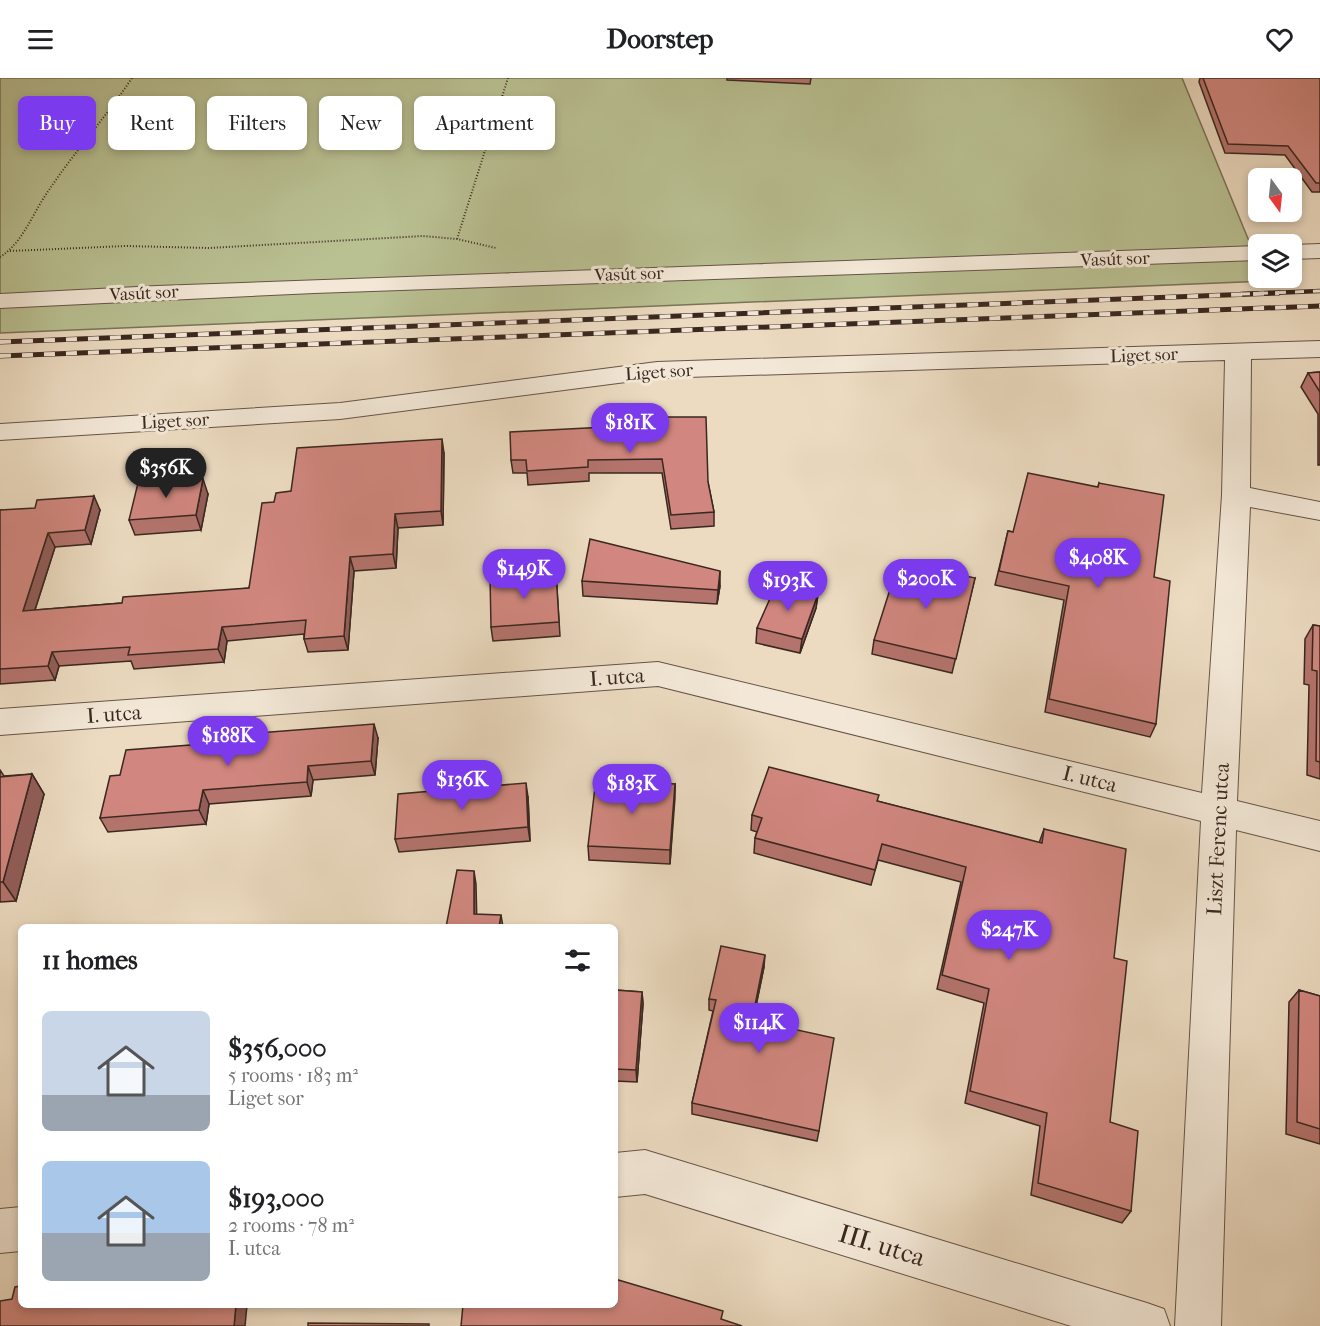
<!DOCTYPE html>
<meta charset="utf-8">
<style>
:root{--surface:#fff;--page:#f2f2f2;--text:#202124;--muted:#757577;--accent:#7c3aed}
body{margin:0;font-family:"IM FELL French Canon",serif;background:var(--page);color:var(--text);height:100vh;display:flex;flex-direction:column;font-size:22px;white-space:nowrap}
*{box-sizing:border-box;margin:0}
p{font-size:20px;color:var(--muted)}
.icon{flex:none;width:33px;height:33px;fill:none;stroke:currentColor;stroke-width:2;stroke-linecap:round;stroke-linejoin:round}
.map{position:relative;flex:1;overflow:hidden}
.drawer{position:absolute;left:18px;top:846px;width:600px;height:384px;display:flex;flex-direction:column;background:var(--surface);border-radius:9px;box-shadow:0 3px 9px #0003}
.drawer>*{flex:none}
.hud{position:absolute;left:18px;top:18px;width:600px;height:54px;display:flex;gap:12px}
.needle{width:39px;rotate:165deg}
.buttons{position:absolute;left:1248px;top:90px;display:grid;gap:12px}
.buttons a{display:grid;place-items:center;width:54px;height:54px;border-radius:9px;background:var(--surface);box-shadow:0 3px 9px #0003;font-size:30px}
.price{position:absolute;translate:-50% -51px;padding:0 14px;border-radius:21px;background:var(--accent);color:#fff;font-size:20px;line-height:39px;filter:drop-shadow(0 2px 3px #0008)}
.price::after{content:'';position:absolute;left:50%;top:36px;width:18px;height:14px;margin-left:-9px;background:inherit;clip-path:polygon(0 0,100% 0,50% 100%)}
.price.active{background:#222;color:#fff}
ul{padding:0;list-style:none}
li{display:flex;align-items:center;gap:18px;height:150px;padding:0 24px}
li span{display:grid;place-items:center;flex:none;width:168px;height:120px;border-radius:9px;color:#555}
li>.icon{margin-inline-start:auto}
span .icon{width:72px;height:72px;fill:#fffc;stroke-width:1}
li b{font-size:26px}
h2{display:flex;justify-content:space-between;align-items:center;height:72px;padding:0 24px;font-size:26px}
.tag{padding:0 21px;border-radius:9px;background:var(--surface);box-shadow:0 3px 9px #0003;font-size:21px;line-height:54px}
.tag.active{background:var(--accent);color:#fff}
header{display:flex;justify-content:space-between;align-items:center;height:78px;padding:0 24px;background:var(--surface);font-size:27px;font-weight:700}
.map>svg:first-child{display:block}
.green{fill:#b9c092;stroke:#7a7459;stroke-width:1.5}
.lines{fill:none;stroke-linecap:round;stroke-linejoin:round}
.minor-casing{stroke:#665448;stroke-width:2}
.path{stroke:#3a2720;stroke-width:2;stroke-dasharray:1 2;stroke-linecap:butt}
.minor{fill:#f3e8d7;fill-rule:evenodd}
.rail-far1-casing{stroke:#3a2720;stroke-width:4.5}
.rail-casing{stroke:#3a2720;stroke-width:5}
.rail-far1{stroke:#f3e8d7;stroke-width:3;stroke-dasharray:9;stroke-linecap:butt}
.rail{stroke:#f3e8d7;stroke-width:4;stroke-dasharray:11;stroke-linecap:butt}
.wall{fill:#b4746d;stroke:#3a2720;stroke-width:1.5}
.shaded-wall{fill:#925e59;stroke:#3a2720;stroke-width:1.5}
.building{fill:#d1877f;stroke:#3a2720;stroke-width:1.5}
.labels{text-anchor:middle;stroke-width:6;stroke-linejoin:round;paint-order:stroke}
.far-street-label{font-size:18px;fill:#3a2720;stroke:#f3e8d7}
.street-label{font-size:21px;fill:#3a2720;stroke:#f3e8d7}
.near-street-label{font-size:26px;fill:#3a2720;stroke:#f3e8d7}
</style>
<header><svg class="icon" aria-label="menu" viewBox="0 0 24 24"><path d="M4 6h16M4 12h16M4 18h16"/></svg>Doorstep<svg class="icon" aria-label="heart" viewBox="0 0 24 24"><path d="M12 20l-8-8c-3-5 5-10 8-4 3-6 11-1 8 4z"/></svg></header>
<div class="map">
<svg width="1320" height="1248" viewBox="0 0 1320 1248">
<rect width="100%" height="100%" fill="#ecdbc1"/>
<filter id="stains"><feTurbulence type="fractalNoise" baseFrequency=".00333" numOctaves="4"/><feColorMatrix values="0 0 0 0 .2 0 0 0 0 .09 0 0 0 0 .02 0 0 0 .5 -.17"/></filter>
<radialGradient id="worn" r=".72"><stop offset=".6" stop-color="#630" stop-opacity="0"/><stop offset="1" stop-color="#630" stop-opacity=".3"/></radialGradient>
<!-- green -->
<path class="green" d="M0 0H1182L1258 185V200H1264L1266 203 0 255Z"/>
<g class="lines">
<!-- minor casing -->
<g class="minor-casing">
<path id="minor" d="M1320 166V180L1292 181V167Z
M1258 168V182L314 215 0 230V216L157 208Z
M1320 263V279L1251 281 1250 410 1320 424V442L1250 429 1237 723 1320 743V773L1236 752 1221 1248H1175L1201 743 658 608 0 657V631L658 584 1202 715 1222 417 1225 282 657 300 340 341 0 362V346L340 325 657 284Z
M645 1072 1147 1225 1164 1231 1170 1248H1071L645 1116 615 1119V1075Z
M21 1129V1173L0 1175V1131Z"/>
</g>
<!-- path -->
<path class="path" d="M457 161 508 0
M10 173 126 168 209 170 423 158 457 161 496 170
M0 179C23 165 33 134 49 112 75 73 106 39 132 0"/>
<!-- minor -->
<use href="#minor" class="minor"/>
<!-- rail-far1 casing -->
<g class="rail-far1-casing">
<path id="rail-far1" d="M1241 216 1320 213"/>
</g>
<!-- rail casing -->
<g class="rail-casing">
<path id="rail" d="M0 264 1279 215
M0 278 1320 228"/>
</g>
<!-- rail-far1 -->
<use href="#rail-far1" class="rail-far1"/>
<!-- rail -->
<use href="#rail" class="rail"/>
</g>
<!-- wall -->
<path class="wall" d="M727 0H811L810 6 727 2Z
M1200 0H1320V114H1312L1285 77 1225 75 1199 4Z
M1320 294V387H1318V336L1301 309 1308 295Z
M645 347 708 404 714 434V448L671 451 662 395H589V403L528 407 527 395H513L511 382Z
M444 375 443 447 398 450 396 490 354 493 348 572 308 574 304 561V556L227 563 224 584 134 591 131 583 59 588 55 602 0 606V432H100L91 466 55 469 35 532 122 525 249 510 274 424 291 413Z
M1099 405 1154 499 1156 646 1150 659 1045 634 1064 522 995 507 1008 453 1013 454 1098 409Z
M208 416 201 452 135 457 129 442Z
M556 494 560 558 493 563 491 549Z
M975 500 952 595 872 576 874 562Z
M582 503 720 508 717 526 583 518Z
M818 516 816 530 800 575 756 565 757 550Z
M1313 547 1320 548V701L1307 697 1309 607 1304 606 1305 561Z
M378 660 375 697 313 702 311 718 209 726 206 746 108 754 100 740 120 697Z
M0 692 4 698 32 696 44 716 16 823 0 824Z
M675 706 670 786 589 782 588 768Z
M528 719 530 763 399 774 395 761Z
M877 723 1039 765 1044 751 1114 880 1110 1044 1131 1133 1122 1145 1031 1117 1040 1048 965 1025 984 925 937 911 961 804 878 782 871 807 754 775 755 760 757 754 751 752 752 737Z
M764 889 753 942 819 1053 817 1063 692 1036V1025L713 933 709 932V921Z
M615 912 642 914 643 926 637 1004 615 1003Z
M1299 912 1320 918V1066L1286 1056 1289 924Z"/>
<!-- shaded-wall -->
<path class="shaded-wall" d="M442 361 444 375 443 447 441 433Z
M203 401 208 416 201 452 196 437Z
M94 418 100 432 91 466 85 452Z
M395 436 398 450 396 490 393 476Z
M48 455 55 469 30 547 23 533Z
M350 479 354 493 348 572 344 558Z
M720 493V508L717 526 718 512Z
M818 516 816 530 800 575 802 561Z
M222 549 227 563 224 584 218 571Z
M52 574 59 588 55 602 48 588Z
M374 646 378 660 375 697 371 683Z
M308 688 313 702 311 718 307 704Z
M32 696 44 716 16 823 3 804Z
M526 705 528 719 530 763 528 749Z
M675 706V720L670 786V772Z
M203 712 209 726 206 746 199 732Z
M474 793 476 806 477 849 474 836Z
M501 837 503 849H499Z
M765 877 764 889 751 953 752 942Z
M642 914 643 926 637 1004 636 992Z
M236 1227H247L245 1248H234Z"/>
<!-- building -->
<path class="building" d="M1203 0H1320V105H1316L1288 68 1228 66Z
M1320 294V314L1308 295Z
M645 339H706L708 404 714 434 671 437 662 381 588 382V389L527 393 526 382H511L510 354 645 347Z
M442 361 441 433 395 436 393 476 350 479 344 558 304 561 306 542 222 549 218 571 128 577 130 569 52 574 48 588 0 591V432L35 430 37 422 94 418 85 452 48 455 23 533 122 525 123 519 249 510 262 425 274 424 276 415 291 413 297 370Z
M1028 395 1098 409 1099 405 1164 417 1154 499 1170 503 1156 646 1049 621 1069 508 999 493 1008 453 1013 454Z
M203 401 196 437 129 442 138 405Z
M590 461 720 493 718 512 582 503Z
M899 483 975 500 956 581 874 562Z
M556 494 559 544 491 549 490 499Z
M776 507 818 516 802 561 757 550Z
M1313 547 1320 548V684L1316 683 1317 593 1312 592Z
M374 646 371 683 308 688 307 704 203 712 199 732 100 740 110 698 120 697 126 672 242 663 243 656Z
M769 689 879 717 877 723 1042 765 1044 751 1126 771 1114 880 1127 883 1110 1044 1138 1053 1131 1133 1038 1105 1047 1035 970 1013 989 911 942 897 966 789 882 766 875 792 755 760 762 740 752 737Z
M32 696 3 804H0V699Z
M596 701 675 706 670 772 588 768Z
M526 705 528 749 395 761 398 716Z
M457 792 474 793V836L501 837 499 849H446Z
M721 868 765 877 752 942 834 960 819 1053 692 1025 716 922 709 921Z
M615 912 642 914 636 992 615 991Z
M1299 912 1320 918V1051L1297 1044Z
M615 1201 723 1233 721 1241 742 1248H461L463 1227H615Z
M21 1208V1227H236L234 1248H0V1223L12 1221 15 1209Z
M308 1245 429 1246V1248H308Z"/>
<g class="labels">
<!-- far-street labels -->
<g class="far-street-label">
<text transform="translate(1115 181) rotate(-2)" y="6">Vasút sor</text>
<text transform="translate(629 196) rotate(-2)" y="6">Vasút sor</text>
<text transform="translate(144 215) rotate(-3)" y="6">Vasút sor</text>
<text transform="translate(1144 277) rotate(-2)" y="6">Liget sor</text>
<text transform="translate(659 294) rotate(-4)" y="6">Liget sor</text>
<text transform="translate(175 343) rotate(-3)" y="6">Liget sor</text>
</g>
<!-- street labels -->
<g class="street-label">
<text transform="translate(617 599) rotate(-4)" y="7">I. utca</text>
<text transform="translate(114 636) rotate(-4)" y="7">I. utca</text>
<text transform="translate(1090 701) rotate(14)" y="7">I. utca</text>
<text transform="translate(1218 761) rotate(-87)" y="7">Liszt Ferenc utca</text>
</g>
<!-- near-street labels -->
<g class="near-street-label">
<text transform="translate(882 1167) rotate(17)" y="9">III. utca</text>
</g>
</g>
<rect width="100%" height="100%" filter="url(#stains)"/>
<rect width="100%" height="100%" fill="url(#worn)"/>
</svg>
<div class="buttons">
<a><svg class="needle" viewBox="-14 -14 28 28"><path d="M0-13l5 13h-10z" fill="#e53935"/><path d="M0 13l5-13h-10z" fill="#757577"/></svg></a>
<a><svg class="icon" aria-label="layers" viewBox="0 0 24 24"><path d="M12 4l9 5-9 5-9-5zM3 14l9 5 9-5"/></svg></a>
</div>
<b class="price" style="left:630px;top:376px">$181K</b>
<b class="price active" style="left:166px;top:421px">$356K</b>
<b class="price" style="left:1098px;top:511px">$408K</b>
<b class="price" style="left:524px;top:522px">$149K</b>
<b class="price" style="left:926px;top:532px">$200K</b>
<b class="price" style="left:788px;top:534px">$193K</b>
<b class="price" style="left:228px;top:689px">$188K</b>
<b class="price" style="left:462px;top:733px">$136K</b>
<b class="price" style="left:632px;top:737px">$183K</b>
<b class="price" style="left:1009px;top:883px">$247K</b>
<b class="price" style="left:759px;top:976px">$114K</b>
<div class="hud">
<a class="tag active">Buy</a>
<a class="tag">Rent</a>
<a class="tag">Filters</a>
<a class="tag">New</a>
<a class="tag">Apartment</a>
</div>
<section class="drawer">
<h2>11 homes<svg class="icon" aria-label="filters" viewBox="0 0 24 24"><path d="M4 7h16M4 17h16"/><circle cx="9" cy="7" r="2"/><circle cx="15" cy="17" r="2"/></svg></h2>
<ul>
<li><span style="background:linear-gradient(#c9d6e8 70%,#9aa5b1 0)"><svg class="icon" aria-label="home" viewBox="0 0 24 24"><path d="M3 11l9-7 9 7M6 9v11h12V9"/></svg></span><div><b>$356,000</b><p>5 rooms · 183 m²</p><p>Liget sor</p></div></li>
<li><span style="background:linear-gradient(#a9c7e8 60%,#9aa5b1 0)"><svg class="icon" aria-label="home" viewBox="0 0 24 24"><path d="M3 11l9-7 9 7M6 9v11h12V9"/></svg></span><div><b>$193,000</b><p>2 rooms · 78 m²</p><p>I. utca</p></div></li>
</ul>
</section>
</div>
